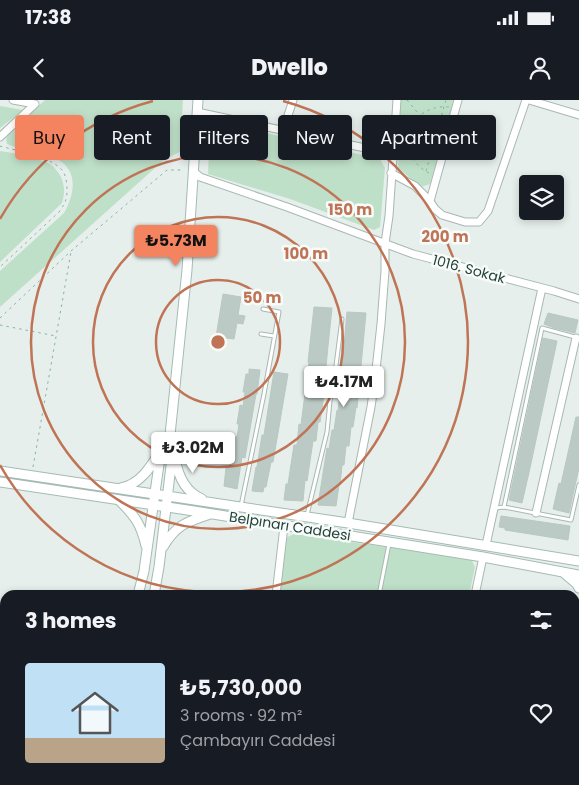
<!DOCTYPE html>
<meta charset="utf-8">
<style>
:root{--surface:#171b24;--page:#242831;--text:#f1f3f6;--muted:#9ea1a6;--line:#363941;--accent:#f4845f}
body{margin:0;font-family:Poppins,sans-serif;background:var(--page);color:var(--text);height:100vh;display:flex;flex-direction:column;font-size:19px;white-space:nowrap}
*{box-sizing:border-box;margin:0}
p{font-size:16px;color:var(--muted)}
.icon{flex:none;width:28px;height:28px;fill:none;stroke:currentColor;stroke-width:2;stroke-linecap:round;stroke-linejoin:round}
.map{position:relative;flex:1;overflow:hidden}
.sheet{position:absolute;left:0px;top:490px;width:580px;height:195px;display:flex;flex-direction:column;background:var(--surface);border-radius:15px 15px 0 0;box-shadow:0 2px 8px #0003}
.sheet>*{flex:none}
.hud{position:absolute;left:15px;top:15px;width:550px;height:45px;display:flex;gap:10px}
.buttons{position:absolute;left:519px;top:75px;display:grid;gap:10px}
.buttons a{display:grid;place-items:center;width:45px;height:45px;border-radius:5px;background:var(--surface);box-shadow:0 2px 8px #0003;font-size:25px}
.price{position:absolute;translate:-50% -42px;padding:0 11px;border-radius:5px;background:#fff;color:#222;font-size:16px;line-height:32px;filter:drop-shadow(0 1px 2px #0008)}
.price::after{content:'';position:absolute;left:50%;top:30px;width:15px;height:11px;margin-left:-8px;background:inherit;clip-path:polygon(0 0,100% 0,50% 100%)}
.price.on{background:var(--accent);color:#111}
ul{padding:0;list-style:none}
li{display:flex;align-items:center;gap:15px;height:125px;padding:0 25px}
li+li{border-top:1px solid var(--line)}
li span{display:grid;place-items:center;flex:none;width:140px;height:100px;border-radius:5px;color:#555}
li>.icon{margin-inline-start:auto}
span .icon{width:60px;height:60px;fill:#fffc;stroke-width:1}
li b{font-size:21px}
h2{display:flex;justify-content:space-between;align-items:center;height:60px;padding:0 25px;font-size:21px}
.pill{padding:0 18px;border-radius:5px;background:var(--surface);box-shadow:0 2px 8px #0003;font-size:18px;line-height:45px}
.pill.on{background:var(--accent);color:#111}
.status{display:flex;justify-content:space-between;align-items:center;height:35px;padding:0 25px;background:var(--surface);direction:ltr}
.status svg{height:14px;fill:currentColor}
header{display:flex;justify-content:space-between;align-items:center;height:65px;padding:0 25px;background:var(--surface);font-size:22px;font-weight:800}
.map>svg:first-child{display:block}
.green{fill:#bfe0c8}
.building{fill:#bbcac4;stroke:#b8c9c2}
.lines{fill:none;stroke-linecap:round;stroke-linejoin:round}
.lane-casing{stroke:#a8b8b2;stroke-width:5}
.street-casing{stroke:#a8b8b2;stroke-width:9}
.secondary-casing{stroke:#a4bbb3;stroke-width:11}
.path{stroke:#86b3a5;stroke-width:1;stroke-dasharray:2.5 4;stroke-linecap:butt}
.lane{stroke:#fff;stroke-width:3}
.street{stroke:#fff;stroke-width:7}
.secondary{stroke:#fff;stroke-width:9}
.ring{fill:none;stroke:#c07456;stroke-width:2.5}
.labels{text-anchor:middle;stroke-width:5;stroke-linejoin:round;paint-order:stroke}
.street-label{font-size:14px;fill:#24423a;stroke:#f7fbf9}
.centre{fill:#c07456;stroke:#f7fbf9;stroke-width:2.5}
.ring-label{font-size:15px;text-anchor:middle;font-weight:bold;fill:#c07456;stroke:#f7fbf9;stroke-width:5;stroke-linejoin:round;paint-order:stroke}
</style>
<div class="status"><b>17:38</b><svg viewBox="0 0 49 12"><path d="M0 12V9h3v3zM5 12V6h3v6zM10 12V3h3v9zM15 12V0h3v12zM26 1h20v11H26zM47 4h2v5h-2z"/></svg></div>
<header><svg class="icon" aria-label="back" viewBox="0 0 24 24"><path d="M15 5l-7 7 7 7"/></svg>Dwello<svg class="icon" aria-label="person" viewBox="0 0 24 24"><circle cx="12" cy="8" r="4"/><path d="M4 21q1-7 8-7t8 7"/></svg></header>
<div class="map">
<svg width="579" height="685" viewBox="0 0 579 685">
<rect width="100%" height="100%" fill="#e6efeb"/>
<!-- green -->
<path class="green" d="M45 0H183L180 52 165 59 0 207V171L64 113C74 95 79 73 59 60 55 58 49 57 44 56 32 52 19 49 7 44L6 40 7 36Z
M401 0H453L450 15 430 84 421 87 398 68Z
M0 6 23 10 0 28Z
M212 22 236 26 380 59 385 68 380 127 374 130 290 99 208 74 210 27Z
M0 51C10 52 42 59 50 64 63 74 67 88 62 103L0 162Z
M294 434 471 459 475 467 469 495H280L285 438Z
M263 680H332L331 685H263Z"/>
<!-- building -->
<path class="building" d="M223 194 241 197 238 215 245 216 243 224 237 223 234 239 216 237Z
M314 207 332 208 328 246 326 267H328L320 322H318L316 341H313L307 381 305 380 303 401 284 400 286 384H288L294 345H297L299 324 301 325 309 262H308Z
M347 212 366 213 357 308 356 307 353 327H351L349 346H346L344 365H342L340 385H339L336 406 318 405 327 348 329 349 332 330H334L337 310 338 311 343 267H342Z
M548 213 578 220 575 233 554 228 544 224Z
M543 238 557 241 530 368 522 403 509 400Z
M249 269 260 270 257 294H256L245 358 242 357 237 389 224 386 226 368 229 369 234 337H237L239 324H237L240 305 243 306 245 292H243L246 274H249Z
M274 272 288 274 273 362H271L266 387H264L263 392 252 391 256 367H257L262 335H264Z
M576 317H579V368L569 413 553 409 559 383 561 384Z
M501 416 570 426 568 440 505 430V428L499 427Z"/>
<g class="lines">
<!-- lane casing -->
<g class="lane-casing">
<path id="lane" d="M261 234 274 236
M241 406 264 294 279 212 263 209
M504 407 542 228 575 237
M496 408 504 407 571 420 579 385
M307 415 327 332 330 301 334 281 342 219
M379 495 389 444"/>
</g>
<!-- street casing -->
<g class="street-casing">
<path id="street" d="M529 0 579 15
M197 12 393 54
M283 31 293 0
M0 37 35 4 13 0
M193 71 200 77 287 107 413 154 554 191 579 199
M391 73 415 86 430 101 435 109 442 115 465 122H479L488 111 526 0
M430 101 458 0
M536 413 576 238
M348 423 371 307 375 279 381 224 385 171V143L389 116 397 0
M486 445 542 188
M276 495 284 426
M475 495 483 457
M575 664 579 665
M253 685 254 680
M337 685 338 680
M438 685 439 680"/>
</g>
<!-- secondary casing -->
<g class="secondary-casing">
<path id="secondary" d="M175 358C178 376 185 392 202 399
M0 371 348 423 579 461
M0 382 194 411 483 457 579 475
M121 388C140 384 150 368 160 352
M119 400C135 416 141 424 146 446
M163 447C176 425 186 422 210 414
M563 472 577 484 579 488
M138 495 144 471 161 350 170 335
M154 495 159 467 173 349 170 335 187 170 198 0
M575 601 579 584
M67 685 69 680
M83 685 85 680
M555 685 556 680"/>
</g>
<!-- path -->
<path class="path" d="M407 0 439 38
M436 34 446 0
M0 46C17 51 55 57 64 73 66 78 67 84 67 89 67 100 66 101 60 111L0 167
M401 46 434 41
M426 71 435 41H437
M429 73C392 54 408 3 449 7
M0 218 71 151 167 70H183
M0 225 56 236
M33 367 71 152"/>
<!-- lane -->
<use href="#lane" class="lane"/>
<!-- street -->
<use href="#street" class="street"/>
<!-- secondary -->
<use href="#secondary" class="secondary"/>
</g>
<!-- distance rings -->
<g class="ring">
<circle cx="218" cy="242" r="62"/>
<circle cx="218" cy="242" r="125"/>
<circle cx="218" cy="242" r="187"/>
<path d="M0 119A250 250 0 0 1 153 1M283 1A250 250 0 1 1 0 365"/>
</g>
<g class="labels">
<!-- street labels -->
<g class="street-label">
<text transform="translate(469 169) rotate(15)" y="5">1016. Sokak</text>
<text transform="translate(290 426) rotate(9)" y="5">Belpınarı Caddesi</text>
</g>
</g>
<circle cx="218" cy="242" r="8" class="centre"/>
<g class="ring-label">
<text x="350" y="115">150 m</text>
<text x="445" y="142">200 m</text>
<text x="306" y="159">100 m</text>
<text x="262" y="203">50 m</text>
</g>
</svg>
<div class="buttons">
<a><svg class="icon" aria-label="layers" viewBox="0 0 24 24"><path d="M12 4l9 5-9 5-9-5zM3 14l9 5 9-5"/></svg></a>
</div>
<b class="price on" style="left:176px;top:167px">₺5.73M</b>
<b class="price" style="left:344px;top:308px">₺4.17M</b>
<b class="price" style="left:193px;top:374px">₺3.02M</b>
<div class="hud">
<a class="pill on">Buy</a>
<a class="pill">Rent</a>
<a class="pill">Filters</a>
<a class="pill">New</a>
<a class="pill">Apartment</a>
</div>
<section class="sheet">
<h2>3 homes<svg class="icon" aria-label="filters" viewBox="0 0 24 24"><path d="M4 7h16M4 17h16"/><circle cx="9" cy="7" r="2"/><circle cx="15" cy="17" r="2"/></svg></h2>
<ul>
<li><span style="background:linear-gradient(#bfe0f5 75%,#b9a48a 0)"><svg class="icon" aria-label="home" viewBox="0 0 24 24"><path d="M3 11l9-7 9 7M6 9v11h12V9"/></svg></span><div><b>₺5,730,000</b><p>3 rooms · 92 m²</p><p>Çambayırı Caddesi</p></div><svg class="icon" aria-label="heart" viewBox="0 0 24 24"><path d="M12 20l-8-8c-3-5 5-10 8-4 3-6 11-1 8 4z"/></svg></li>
</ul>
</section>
</div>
